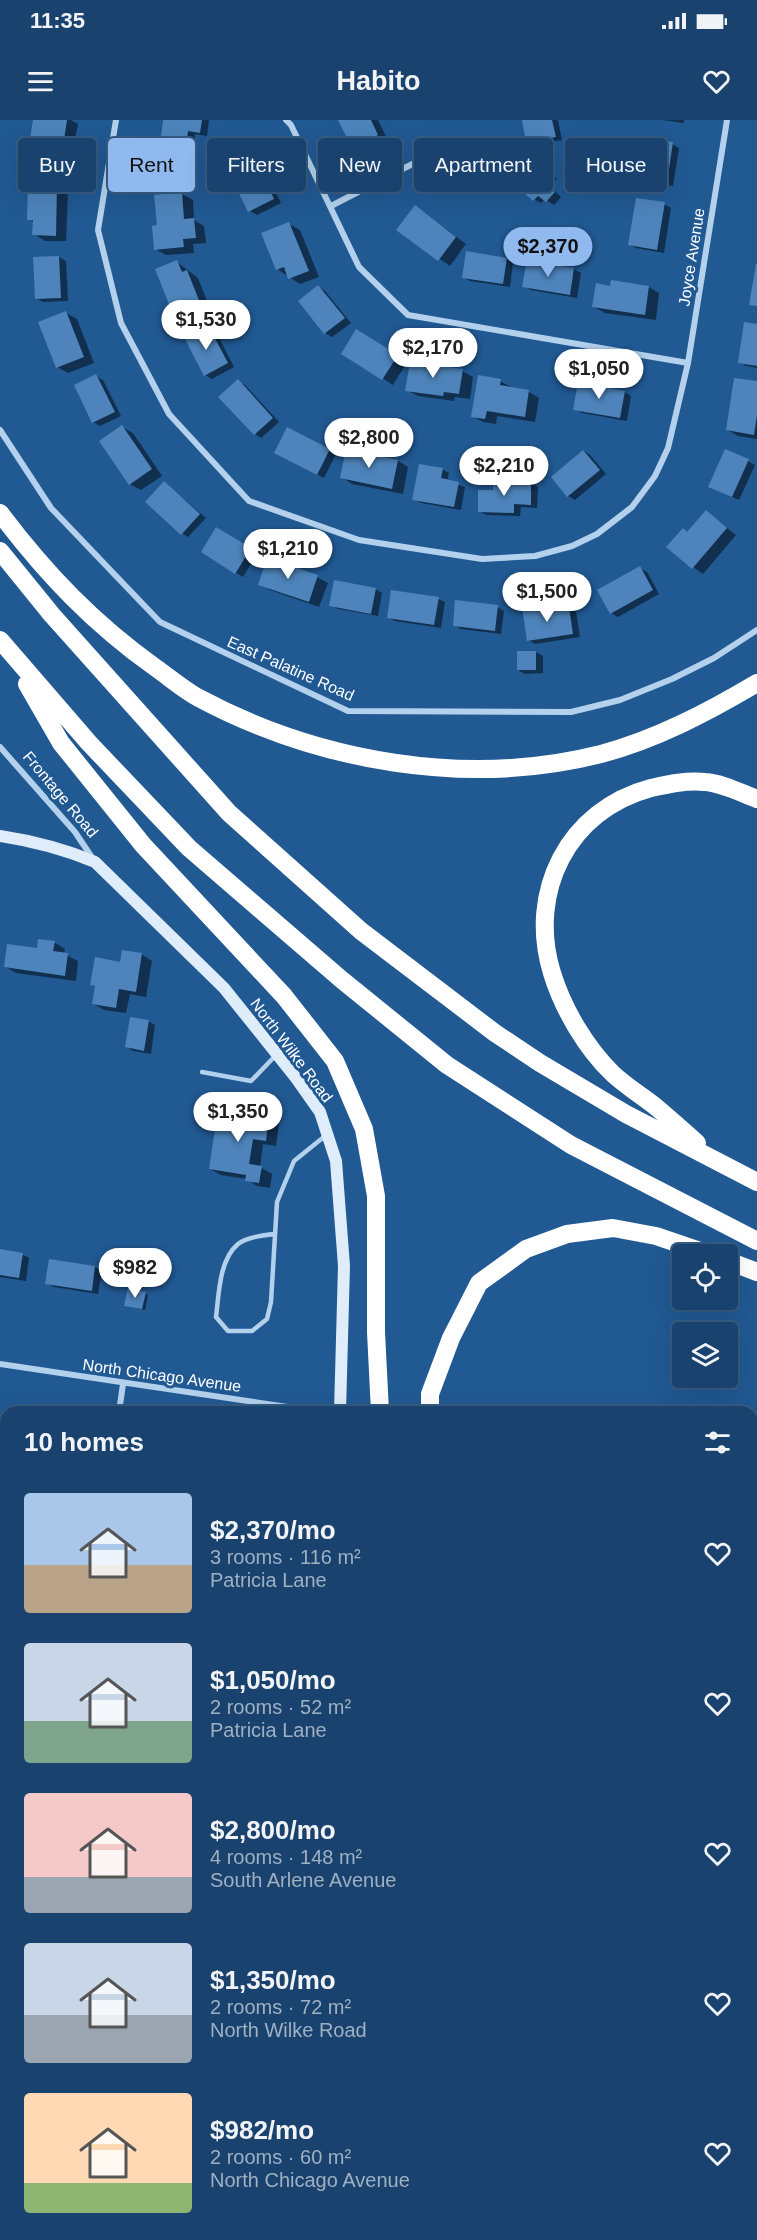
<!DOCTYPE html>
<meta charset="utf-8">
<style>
:root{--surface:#19436e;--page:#264e76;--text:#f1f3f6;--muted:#9fb0c2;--line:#375c81;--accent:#90b9f0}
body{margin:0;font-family:Arial,sans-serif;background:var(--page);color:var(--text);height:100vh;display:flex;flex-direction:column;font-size:22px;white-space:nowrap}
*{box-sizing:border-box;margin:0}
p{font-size:20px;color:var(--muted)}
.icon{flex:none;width:33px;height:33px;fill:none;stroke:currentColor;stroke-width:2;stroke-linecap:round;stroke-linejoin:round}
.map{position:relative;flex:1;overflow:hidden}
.drawer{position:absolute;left:0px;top:1286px;width:758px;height:836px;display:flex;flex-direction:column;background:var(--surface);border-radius:18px 18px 0 0;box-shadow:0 6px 24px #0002,0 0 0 2px var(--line)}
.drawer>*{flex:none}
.banner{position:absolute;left:18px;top:18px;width:722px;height:54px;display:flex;gap:12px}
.controls{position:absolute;left:672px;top:1124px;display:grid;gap:12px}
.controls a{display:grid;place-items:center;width:66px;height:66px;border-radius:6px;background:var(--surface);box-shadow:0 6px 24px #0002,0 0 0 2px var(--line);font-size:30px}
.price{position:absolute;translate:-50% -51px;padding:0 14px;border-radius:21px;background:#fff;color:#222;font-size:20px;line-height:39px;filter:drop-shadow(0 2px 3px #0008)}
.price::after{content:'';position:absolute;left:50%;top:36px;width:18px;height:14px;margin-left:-9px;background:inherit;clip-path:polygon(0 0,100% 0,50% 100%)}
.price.selected{background:var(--accent);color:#111}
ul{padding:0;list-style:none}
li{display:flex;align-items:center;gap:18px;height:150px;padding:0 24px}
li span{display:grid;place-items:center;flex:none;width:168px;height:120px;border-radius:6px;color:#555}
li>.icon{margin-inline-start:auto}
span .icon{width:72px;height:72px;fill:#fffc;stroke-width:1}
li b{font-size:26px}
h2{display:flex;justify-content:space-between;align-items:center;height:72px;padding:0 24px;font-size:26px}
.tag{padding:0 21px;border-radius:6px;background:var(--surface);box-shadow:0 6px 24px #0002,0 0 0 2px var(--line);font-size:21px;line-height:54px}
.tag.selected{background:var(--accent);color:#111}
.status{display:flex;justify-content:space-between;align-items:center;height:42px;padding:0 30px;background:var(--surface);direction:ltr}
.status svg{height:16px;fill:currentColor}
header{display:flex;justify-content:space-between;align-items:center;height:78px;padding:0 24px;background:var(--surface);font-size:27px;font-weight:600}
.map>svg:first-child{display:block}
.shadow{fill:#0007}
.building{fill:#4e84bb}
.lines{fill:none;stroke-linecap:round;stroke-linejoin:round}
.lane{stroke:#b3d1ed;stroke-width:4.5}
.street{stroke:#b3d1ed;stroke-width:6}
.secondary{stroke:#dfecfa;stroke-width:12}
.highway{stroke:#fff;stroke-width:18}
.labels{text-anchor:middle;stroke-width:6;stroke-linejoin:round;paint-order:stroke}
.street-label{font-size:16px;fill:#fff;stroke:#215993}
</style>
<div class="status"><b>11:35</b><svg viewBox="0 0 49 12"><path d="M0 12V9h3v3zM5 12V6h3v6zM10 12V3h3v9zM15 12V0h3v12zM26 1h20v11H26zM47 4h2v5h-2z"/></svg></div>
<header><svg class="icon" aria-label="menu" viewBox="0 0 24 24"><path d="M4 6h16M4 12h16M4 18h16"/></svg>Habito<svg class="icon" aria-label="heart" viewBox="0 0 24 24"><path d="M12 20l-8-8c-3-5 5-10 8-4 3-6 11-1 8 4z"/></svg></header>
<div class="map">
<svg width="757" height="2120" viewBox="0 0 757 2120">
<rect width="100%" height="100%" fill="#215993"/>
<!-- shadow -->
<path class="shadow" d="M35 0H71L78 4 74 25 68 24 63 53 38 49 27 43Z
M165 0H209L207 16 195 14 193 31 168 28 162 24Z
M339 0H378L388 21 363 33 353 27Z
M523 0H558L562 20 534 25 527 21Z
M662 0H684V3Z
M672 24 679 28 673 66 650 63 643 59Z
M254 38 261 42 281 83 257 95 250 91Z
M536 43 557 59 550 67 561 77 554 85 545 79 541 83 534 79Z
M57 65 68 71 66 121H45L34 114V102L29 99Z
M182 74 193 80 194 100 204 106 206 123 193 124 194 133 166 135 155 129 158 106Z
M664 84 671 88 664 133 636 128 629 124Z
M426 94 466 124 450 146 398 110Z
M289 104 300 110 319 157 300 164 277 149Z
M59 137 66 141 68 181 43 182 36 178Z
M507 139 513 143 510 167 470 161 463 157Z
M177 142 198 158 212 194 187 204 176 198Z
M528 142 574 149 581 153 577 178 531 170 524 166Z
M319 167 325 171 351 203 332 217 325 213 300 181Z
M649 167 659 173 656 200 605 193 594 187Z
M66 193 77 199 94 243 68 253 57 247Z
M757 206V248L746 246 739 242Z
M209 208 216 212 234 247 212 259 205 255Z
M367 217 407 242 393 265 343 233Z
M462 251 473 257 470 279 455 277 454 281 418 276 407 270Z
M96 256 103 260 121 296 100 306 93 302Z
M238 261 245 265 279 302 261 318 255 314Z
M500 261 511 267V269L529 272 539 278 535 302 497 296 496 304 483 302 472 296Z
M757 263V319L738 316 728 310Z
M625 272 631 276 627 301 582 293 575 289Z
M122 307 133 313 162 356 141 370 130 364Z
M288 309 336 334 324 358 283 337Z
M348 330 398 341 408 347 403 374 352 364 342 357Z
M584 331 590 335 606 354 575 380 568 376Z
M748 341 755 345 739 380 717 370Z
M442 349 449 353 447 361 465 367 461 390 421 383 414 379Z
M165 363 206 398 188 417 182 413Z
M531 363 538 367 537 388 521 387 520 396 486 395 479 391 494 372Z
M706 392 736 415 703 454 693 447 688 413Z
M217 409 257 434 243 457 203 432Z
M640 448 647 452 659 474 618 497 611 493Z
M317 457 328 463 319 487 270 470 260 464Z
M375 469 382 473 378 496 338 489 331 485Z
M438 479 445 482 441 508 395 501 388 497Z
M538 486 545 490 569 488 576 492 580 517 535 524 528 520Z
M497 487 504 491 501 514 461 509 454 505Z
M536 532 543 536V553L525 554 518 550Z
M54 822 65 829 64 834 78 841 76 861 16 853 6 847Z
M141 834 152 841 146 877 130 874 126 893 104 890 94 884 96 867 92 865 121 843Z
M148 901 155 905 151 934 133 931 127 927Z
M269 998 279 1004 276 1026 263 1024 260 1047 272 1054 270 1068 257 1066 247 1059 221 1055 210 1049Z
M0 1131 22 1134 29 1138 26 1161 0 1157Z
M50 1141 95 1147 102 1151 98 1174 54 1167 47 1163Z
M145 1173 148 1175 145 1190 126 1185Z
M0 1306 6 1309 5 1331H0Z
M0 1579 6 1582V1592L0 1604Z
M237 2115H260L259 2119Z
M274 2115H342V2120H289Z
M371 2115H392L418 2120H370Z
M556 2115H579L578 2119Z
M457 2117 477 2120H457Z"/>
<!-- building -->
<path class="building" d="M33 0H67L64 20 58 19 53 48 26 43Z
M163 0H202L200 13 188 11 186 29 160 25Z
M338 0H371L378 15 352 28Z
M522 0H552L556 17 526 22Z
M647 19 673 22 667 63 641 60Z
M254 36 274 79 248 92 227 49Z
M536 41 551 55 544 63 555 72 546 82 538 76 533 81 515 65Z
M28 63 57 64 56 116 32 115 33 100H27Z
M182 72 184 99 194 98 196 118 183 119 184 127 154 130 152 106 157 105 154 75Z
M636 78 665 82 657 130 628 125Z
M415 85 456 117 438 141 396 110Z
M289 102 309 151 288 159 284 147 276 150 261 113Z
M466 131 507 138 503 164 462 158Z
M59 136 61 178 35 179 33 137Z
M177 140 182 152 187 150 202 188 175 199 155 149Z
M527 140 574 148 570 175 522 167Z
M756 144H757V186L749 185Z
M611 160 649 166 645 195 592 187 596 163 610 166Z
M318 165 345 198 324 214 298 181Z
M66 191 84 237 56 248 38 202Z
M744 202 757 204V246L738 243Z
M209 207 228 243 204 256 185 219Z
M356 209 398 235 382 260 341 234Z
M410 242 463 249 459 274 444 272 443 276 405 271Z
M96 254 115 292 92 303 74 265Z
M478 255 501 259 500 265 529 270 525 297 487 291 485 299 471 297Z
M734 258 757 261V295L754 315 726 310Z
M238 259 273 298 254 315 218 277Z
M578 262 625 271 620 298 573 290Z
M122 305 152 349 129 365 99 321Z
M287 307 330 329 317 355 274 333Z
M346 328 398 340 392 369 340 358Z
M725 329 749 339 732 377 708 367Z
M583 330 600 350 567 377 551 357Z
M419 344 443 348 441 358 459 362 454 387 412 380Z
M164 361 200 394 181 415 145 382Z
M493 361 531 362V385L514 384V393L478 392V370H493Z
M706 390 727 408 692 449 666 427 683 408 687 412Z
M216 407 251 428 235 454 201 432Z
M267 438 318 455 309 482 258 465Z
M640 446 653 470 610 494 597 470Z
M334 460 376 468 371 494 329 486Z
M391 470 439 477 434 505 387 498Z
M455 480 498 485 495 511 453 506Z
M538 485 539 491 569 487 573 514 527 521 522 487Z
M517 531H536V550H517Z
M38 819 55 821 53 831 68 833 65 856 4 847 7 824 37 828Z
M122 830 142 833 136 872 119 869 116 888 92 884 95 866 90 865 95 837 120 842Z
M130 897 149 900 144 931 125 927Z
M218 989 269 996 266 1021 253 1019 249 1044 262 1046 259 1063 245 1061 246 1055 209 1049Z
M0 1129 23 1133 19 1158 0 1155Z
M49 1139 95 1146 92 1171 45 1164Z
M128 1168 146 1172 142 1189 124 1186Z
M288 2115H331L330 2120H314Z
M370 2115H401L421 2119 369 2120Z"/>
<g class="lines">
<!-- lane -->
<path class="lane" d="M202 952 251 961 277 934
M275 1114C264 1115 247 1117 238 1124 219 1140 219 1174 216 1197L228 1211H252L267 1199 271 1182 277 1082 294 1041 325 1016"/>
<!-- street -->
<path class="street" d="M116 0 98 110 121 203 169 294 249 381 359 420 482 439 535 436 572 426 597 414 632 387 655 356 668 328 688 243 727 0
M286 0 291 5 359 147 408 195 688 243
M331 86 455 22
M0 310 51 388 160 502 348 591 571 592 620 580 672 559 714 538 757 510
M0 627 75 712 93 739
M0 1244 321 1292
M119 1292 123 1264
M0 1674 6 1668
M0 1728 6 1742
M6 1911C0 1943 0 1979 6 2010
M51 2115 54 2120"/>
<!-- secondary -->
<path class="secondary" d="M0 716C33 721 64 729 95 742L224 868 296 958 320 992 336 1041 344 1146 340 1292
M640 2120V2115"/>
<!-- highway -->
<path class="highway" d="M0 393C46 454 94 504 156 548 170 558 183 569 197 577 318 642 467 668 601 634 657 619 708 592 757 563
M0 431 52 495 229 693 361 811 495 913 540 943 626 994 757 1062
M0 520 89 623 189 728 342 860 447 945 571 1025 757 1121
M27 564 61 623 143 725 284 876 335 941 364 1009 376 1076V1212L380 1292
M697 1023C684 1011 670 999 656 987 642 976 626 966 613 954 586 928 563 889 552 853 527 772 568 690 651 668 669 664 687 660 705 662 722 663 741 673 757 679
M728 1141 757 1152
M430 1292V1274L451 1218 479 1163 526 1129 567 1114 613 1108 656 1116 709 1134
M752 1433 757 1428
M752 1835 757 1802
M752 2040 757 2007
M704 2120 705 2115
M738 2120 739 2115
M753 2120 757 2106"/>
</g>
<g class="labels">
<!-- street labels -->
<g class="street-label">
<text transform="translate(691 137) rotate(-81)" y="6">Joyce Avenue</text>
<text transform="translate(291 548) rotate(24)" y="6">East Palatine Road</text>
<text transform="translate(61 674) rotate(50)" y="6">Frontage Road</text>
<text transform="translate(292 930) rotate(53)" y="6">North Wilke Road</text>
<text transform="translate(162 1255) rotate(8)" y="6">North Chicago Avenue</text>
</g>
</g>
</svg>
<div class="controls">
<a><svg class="icon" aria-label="locate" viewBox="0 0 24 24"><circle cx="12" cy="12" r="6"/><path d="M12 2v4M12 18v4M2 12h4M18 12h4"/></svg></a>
<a><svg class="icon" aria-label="layers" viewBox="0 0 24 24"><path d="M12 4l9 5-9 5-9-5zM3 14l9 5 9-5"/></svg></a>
</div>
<b class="price selected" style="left:548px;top:158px">$2,370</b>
<b class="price" style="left:206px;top:231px">$1,530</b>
<b class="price" style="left:433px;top:259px">$2,170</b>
<b class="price" style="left:599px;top:280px">$1,050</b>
<b class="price" style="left:369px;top:349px">$2,800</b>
<b class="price" style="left:504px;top:377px">$2,210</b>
<b class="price" style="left:288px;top:460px">$1,210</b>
<b class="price" style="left:547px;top:503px">$1,500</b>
<b class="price" style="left:238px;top:1023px">$1,350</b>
<b class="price" style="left:135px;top:1179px">$982</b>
<div class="banner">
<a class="tag">Buy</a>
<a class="tag selected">Rent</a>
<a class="tag">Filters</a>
<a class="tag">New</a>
<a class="tag">Apartment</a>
<a class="tag">House</a>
</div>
<section class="drawer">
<h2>10 homes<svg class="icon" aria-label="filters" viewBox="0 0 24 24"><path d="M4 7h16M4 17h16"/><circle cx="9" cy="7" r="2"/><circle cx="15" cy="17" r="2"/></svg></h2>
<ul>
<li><span style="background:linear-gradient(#a9c7e8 60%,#b9a48a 0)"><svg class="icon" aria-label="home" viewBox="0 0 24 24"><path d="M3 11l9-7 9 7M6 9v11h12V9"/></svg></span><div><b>$2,370/mo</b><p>3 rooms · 116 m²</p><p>Patricia Lane</p></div><svg class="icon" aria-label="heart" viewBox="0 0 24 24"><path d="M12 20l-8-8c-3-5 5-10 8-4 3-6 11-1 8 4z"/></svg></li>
<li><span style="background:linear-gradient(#c9d6e8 65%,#7fa58c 0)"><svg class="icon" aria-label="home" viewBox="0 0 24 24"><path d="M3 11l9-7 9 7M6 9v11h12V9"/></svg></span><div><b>$1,050/mo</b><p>2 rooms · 52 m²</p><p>Patricia Lane</p></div><svg class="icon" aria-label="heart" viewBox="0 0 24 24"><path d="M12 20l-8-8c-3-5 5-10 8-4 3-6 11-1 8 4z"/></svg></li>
<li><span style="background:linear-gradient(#f6c9c9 70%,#9aa5b1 0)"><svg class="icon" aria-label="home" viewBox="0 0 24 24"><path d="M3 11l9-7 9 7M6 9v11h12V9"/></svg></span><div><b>$2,800/mo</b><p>4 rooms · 148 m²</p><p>South Arlene Avenue</p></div><svg class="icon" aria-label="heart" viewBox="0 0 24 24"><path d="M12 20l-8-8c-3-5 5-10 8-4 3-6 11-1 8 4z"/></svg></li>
<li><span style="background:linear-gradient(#c9d6e8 60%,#9aa5b1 0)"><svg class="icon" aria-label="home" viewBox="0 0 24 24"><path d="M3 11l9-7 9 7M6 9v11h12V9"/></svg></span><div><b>$1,350/mo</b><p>2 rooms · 72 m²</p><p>North Wilke Road</p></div><svg class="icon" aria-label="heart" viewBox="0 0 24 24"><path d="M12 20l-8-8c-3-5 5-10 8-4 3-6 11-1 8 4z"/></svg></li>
<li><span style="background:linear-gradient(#ffd9b3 75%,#8fb573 0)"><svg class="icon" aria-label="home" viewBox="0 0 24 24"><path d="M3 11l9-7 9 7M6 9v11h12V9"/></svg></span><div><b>$982/mo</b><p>2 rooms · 60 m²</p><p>North Chicago Avenue</p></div><svg class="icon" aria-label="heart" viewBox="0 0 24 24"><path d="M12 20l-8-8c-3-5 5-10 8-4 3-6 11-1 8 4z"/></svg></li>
</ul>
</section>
</div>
